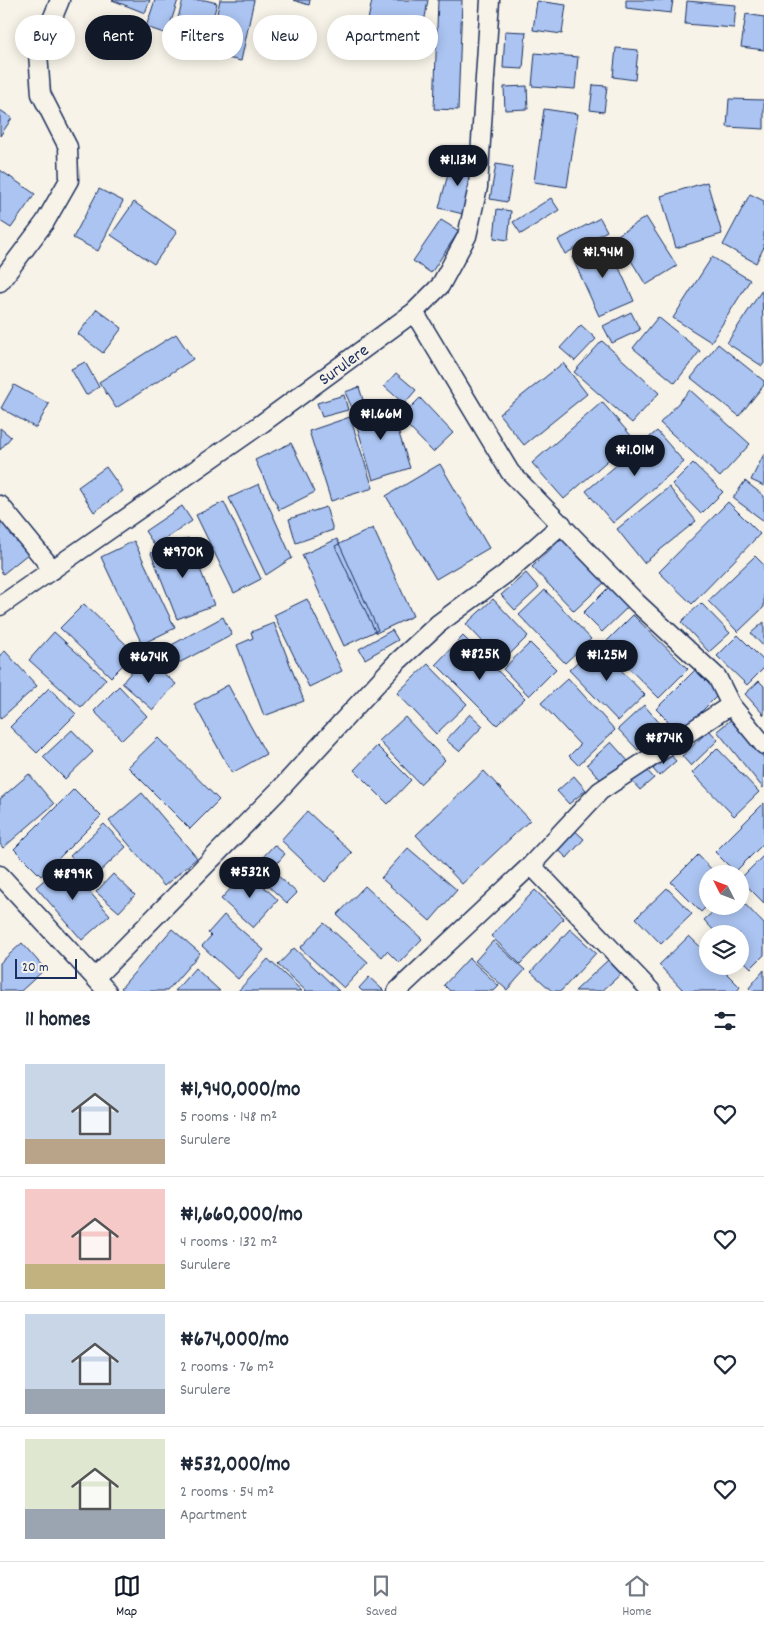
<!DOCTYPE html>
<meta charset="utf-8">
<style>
:root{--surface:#fff;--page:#f6f6f7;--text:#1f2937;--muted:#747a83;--line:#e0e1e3;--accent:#111827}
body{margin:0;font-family:Dekko,sans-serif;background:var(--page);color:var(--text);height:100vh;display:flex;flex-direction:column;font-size:19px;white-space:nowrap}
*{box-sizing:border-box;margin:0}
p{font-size:16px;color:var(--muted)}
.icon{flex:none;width:28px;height:28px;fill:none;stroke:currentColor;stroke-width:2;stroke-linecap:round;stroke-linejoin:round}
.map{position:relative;height:991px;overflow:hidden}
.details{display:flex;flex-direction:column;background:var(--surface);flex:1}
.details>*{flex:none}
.guide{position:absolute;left:15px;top:15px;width:500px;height:45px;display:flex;gap:10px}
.needle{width:32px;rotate:312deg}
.tools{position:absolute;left:699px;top:865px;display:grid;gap:10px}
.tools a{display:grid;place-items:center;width:50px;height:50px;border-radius:50%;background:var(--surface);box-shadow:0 2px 12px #0003;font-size:25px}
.scale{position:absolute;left:15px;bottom:12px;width:62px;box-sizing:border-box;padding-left:5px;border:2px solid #1b2f5e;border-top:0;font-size:14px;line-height:18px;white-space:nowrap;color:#1b2f5e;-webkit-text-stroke:4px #f7f3e8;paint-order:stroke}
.price{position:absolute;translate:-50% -42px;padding:0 11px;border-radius:18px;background:var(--accent);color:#fff;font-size:16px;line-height:32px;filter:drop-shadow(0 1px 2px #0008)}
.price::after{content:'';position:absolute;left:50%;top:30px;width:15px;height:11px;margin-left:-8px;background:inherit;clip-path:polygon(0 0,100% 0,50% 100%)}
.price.on{background:#222;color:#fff}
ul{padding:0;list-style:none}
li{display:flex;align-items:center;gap:15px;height:125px;padding:0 25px}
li+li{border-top:1px solid var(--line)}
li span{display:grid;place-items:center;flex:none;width:140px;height:100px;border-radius:0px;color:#555}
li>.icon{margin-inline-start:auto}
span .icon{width:60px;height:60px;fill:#fffc;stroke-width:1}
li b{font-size:21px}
h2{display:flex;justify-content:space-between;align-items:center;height:60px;padding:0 25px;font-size:21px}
.tag{padding:0 18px;border-radius:22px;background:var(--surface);box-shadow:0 2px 12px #0003;font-size:18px;line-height:45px}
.tag.on{background:var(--accent);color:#fff}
.menu{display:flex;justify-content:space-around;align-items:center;height:70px;border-top:1px solid var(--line);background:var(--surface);font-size:14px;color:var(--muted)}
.menu a{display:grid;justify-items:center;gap:2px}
.menu .on{color:var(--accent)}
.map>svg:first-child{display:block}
.building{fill:#abc4f1;stroke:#1b2f5e}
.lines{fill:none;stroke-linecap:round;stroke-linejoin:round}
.minor-casing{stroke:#1b2f5e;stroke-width:21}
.minor{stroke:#f7f3e8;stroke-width:18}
.labels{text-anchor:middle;stroke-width:4;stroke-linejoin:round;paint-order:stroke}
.street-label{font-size:18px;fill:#1b2f5e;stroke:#f7f3e8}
</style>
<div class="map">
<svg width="764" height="991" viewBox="0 0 764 991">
<rect width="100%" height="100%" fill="#f7f3e8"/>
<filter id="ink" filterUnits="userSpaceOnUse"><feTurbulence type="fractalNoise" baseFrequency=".02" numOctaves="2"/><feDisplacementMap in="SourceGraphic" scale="10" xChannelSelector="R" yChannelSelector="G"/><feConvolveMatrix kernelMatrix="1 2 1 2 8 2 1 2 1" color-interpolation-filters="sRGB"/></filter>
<g filter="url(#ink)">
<!-- building -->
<path class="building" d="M112 0H150L145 13Z
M155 0H178L167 34 146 27Z
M183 0H205L217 3 204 52 171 43Z
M220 0H254L241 61 208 54Z
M293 0H310L309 5Z
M372 0H428L423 29 368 20Z
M438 0H462L458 110 434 109Z
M626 0H673L671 13 626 8Z
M537 1 566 5 562 34 533 30Z
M687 1 736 5 734 28 685 24Z
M746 14 764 17V50L741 47Z
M505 31 526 32 523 69 503 68Z
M616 48 638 50 635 80 613 77Z
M535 53 578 57 575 89 532 86Z
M593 85 607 86 604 112 590 110Z
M527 86 528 109 505 110 504 87Z
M729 99 764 100V129L727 127Z
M544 109 578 114 567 187 534 182Z
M0 110 12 118 0 136Z
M452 159 476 165 463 214 439 208Z
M496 164 513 167 507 202 490 199Z
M0 170 35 194 11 228 0 221Z
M707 182 722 234 676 248 661 196Z
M99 189 123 201 98 251 73 238Z
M750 194 764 201V247L756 263 723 245Z
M551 198 559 210 521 234 513 222Z
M134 202 177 232 154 264 111 235Z
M497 209 511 211 508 240 494 238Z
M646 217 677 266 646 285 616 236Z
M600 218 607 231 565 254 558 240Z
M441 220 459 231 431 273 413 261Z
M607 241 634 301 599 316 572 257Z
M712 257 750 280 711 342 673 318Z
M762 290 764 363 762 366 727 343Z
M97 309 122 328 103 353 78 334Z
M631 312 640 330 612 343 603 326Z
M658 317 700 351 675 383 633 348Z
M581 325 596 339 575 361 560 348Z
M176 334 193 359 116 408 99 382Z
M602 341 659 393 632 423 574 372Z
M718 344 764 381V385L739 416 691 378Z
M85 362 99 387 86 395 71 369Z
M563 363 587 394 524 445 499 414Z
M396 373 416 390 404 404 384 386Z
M14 385 49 404 36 428 1 408Z
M359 387 364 403 352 408 345 392Z
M690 390 750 444 720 477 660 423Z
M344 395 348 410 322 417 317 403Z
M420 398 453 433 433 452 400 418Z
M389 402 410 468 373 480 353 413Z
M602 402 633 438 564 499 532 463Z
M350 417 373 488 331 501 309 431Z
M0 428 11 437 0 450Z
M657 431 684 462 613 523 586 491Z
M291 443 315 492 279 510 255 460Z
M764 454V486L751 480Z
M693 463 723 492 701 514 672 484Z
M440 464 489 548 436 579 386 496Z
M106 467 123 491 94 512 78 487Z
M745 481 764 496V521L733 498Z
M259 484 292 558 266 575 229 498Z
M669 487 696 521 644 563 617 529Z
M224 502 261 579 234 593 196 515Z
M728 502 760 534 692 604 659 572Z
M182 506 192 521 155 546 145 531Z
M326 507 333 530 296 543 289 519Z
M0 515 29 553 3 574 0 569Z
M373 528 413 616 376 633 335 546Z
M564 536 606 581 574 611 532 567Z
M188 538 214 605 177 619 151 553Z
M337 539 378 630 344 646 302 555Z
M134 541 175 628 142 644 101 557Z
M755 556 764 565V607L738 632 708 601Z
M526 573 539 588 515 610 501 595Z
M611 585 630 605 602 632 583 613Z
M545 590 591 639 565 663 519 615Z
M307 599 342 671 309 687 274 615Z
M493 599 528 636 502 662 466 624Z
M701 603 730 633 709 652 681 622Z
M84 604 135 653 111 677 60 628Z
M633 615 688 669 659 698 604 644Z
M223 617 232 635 175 665 166 648Z
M764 622V647L751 633Z
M274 623 304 701 264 716 237 645 253 638 251 632Z
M392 630 398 640 365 659 359 649Z
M54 632 106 679 81 707 29 660Z
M738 635 764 661V668L747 685 717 656Z
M463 636 525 698 497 725 436 664Z
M530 643 556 669 529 696 503 669Z
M596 644 645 695 618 721 569 670Z
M5 651 37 686 0 719V655Z
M144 657 176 684 153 710 122 683Z
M428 664 467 704 436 734 397 693Z
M695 670 719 694 680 733 656 709Z
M568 678 615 730 578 765 569 756 580 745 541 703Z
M759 681 764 686V715L745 694Z
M228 685 266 754 232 773 194 704Z
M119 686 147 716 122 740 94 711Z
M49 688 76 714 37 753 10 727Z
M644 705 663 727 638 750 618 729Z
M470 714 483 726 459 751 446 740Z
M405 717 445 760 420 784 379 741Z
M733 718 764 758 763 788 717 731Z
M72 730 93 752 65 779 43 757Z
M709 730 718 740 691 766 682 756Z
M158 738 219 800 190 829 128 767Z
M611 742 629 762 604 784 587 764Z
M377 746 411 780 388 804 354 770Z
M717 748 759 792 734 816 692 773Z
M670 754 676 761 659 776 653 769Z
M643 766 654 778 640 790 630 779Z
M484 771 530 820 462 884 416 835Z
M29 774 54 804 3 848 0 844V799Z
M574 776 586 790 569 804 557 791Z
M74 789 101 816 41 876 14 849Z
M142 793 197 858 164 886 109 821Z
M764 803V843L735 872 715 852Z
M307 811 352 853 325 882 281 840Z
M104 824 126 847 92 879 70 856Z
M570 826 584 839 567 858 553 845Z
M274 845 285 854 273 868 262 858Z
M408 848 457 890 430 921 381 878Z
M698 855 716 874H708V905L701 912 671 882Z
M764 855V903L740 879Z
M64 863 110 915 82 940 36 887Z
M264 863 297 893 287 903 254 873Z
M247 871 278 900 253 928 221 899Z
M113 874 135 895 119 912 96 892Z
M365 886 422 939 399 963 387 951 382 957 337 915Z
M667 888 692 914 661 944 636 918Z
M535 890 564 918 520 964 491 936Z
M740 899 764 924V955L751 968 740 957V934H717L704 920 719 906H740Z
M224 915 264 950 238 979 202 946 211 936 208 933Z
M324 923 368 962 344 988 300 948Z
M172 929 200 953 167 991H125L121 988Z
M570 929 596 953 561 991H552L531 972Z
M689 936 708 954V966H719L740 987 737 991H684L659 965Z
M493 941 525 970 507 990 475 961Z
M22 943 45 969 21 991H0V963Z
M294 948 339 991H306L278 965Z
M469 958 499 986 494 991H450L444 985Z
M268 959 302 991H238Z
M608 960 621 974 602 991H575Z
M195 968 220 991H175Z
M764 970V991H752L749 988Z
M369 977 384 991H362L359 988Z"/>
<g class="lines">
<!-- minor casing -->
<g class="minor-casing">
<path id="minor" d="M0 282 45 222 69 180 68 147 41 94 38 53 60 0
M414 312 510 472 637 603 717 677 731 705 764 745
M0 505 53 570
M0 606 257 427 414 312 440 286 467 236 478 187 490 0
M531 865 651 991
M0 875 107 991
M95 978 282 787 395 664 438 624 504 575 562 524
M397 991 531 865 600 791 731 705"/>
</g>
<!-- minor -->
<use href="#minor" class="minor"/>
</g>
</g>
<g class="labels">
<!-- street labels -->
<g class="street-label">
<text transform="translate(343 364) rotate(-36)" y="6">Surulere</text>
</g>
</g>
</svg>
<div class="tools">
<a><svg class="needle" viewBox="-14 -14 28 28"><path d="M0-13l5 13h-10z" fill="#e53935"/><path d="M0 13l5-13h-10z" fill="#747a83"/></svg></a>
<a><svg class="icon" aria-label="layers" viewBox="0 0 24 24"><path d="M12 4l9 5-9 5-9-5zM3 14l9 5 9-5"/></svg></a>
</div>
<div class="scale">20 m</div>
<b class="price" style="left:458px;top:187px">₦1.13M</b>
<b class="price on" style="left:603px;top:279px">₦1.94M</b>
<b class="price" style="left:381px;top:441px">₦1.66M</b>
<b class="price" style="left:635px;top:477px">₦1.01M</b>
<b class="price" style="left:183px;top:579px">₦970K</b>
<b class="price" style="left:480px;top:681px">₦825K</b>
<b class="price" style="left:607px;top:682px">₦1.25M</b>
<b class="price" style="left:149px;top:684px">₦674K</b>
<b class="price" style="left:664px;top:765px">₦874K</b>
<b class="price" style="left:250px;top:899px">₦532K</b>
<b class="price" style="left:73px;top:901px">₦899K</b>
<div class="guide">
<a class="tag">Buy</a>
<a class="tag on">Rent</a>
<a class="tag">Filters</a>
<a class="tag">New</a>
<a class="tag">Apartment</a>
</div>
</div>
<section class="details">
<h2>11 homes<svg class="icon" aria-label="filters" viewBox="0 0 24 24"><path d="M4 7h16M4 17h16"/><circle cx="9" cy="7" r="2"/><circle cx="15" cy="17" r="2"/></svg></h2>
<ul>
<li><span style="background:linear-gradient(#c9d6e8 75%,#b9a48a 0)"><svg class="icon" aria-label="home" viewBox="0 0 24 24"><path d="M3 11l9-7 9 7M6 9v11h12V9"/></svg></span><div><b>₦1,940,000/mo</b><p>5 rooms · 148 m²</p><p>Surulere</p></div><svg class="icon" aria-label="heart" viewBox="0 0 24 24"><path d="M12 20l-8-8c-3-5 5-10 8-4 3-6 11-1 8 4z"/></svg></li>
<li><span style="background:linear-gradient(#f6c9c9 75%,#c2b280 0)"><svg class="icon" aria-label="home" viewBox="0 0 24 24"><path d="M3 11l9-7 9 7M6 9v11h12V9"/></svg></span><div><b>₦1,660,000/mo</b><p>4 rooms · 132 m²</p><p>Surulere</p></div><svg class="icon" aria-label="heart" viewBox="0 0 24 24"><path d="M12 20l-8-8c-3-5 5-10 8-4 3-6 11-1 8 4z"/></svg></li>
<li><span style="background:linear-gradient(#c9d6e8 75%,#9aa5b1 0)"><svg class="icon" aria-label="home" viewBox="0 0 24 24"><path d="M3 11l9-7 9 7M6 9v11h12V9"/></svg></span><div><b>₦674,000/mo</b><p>2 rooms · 76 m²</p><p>Surulere</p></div><svg class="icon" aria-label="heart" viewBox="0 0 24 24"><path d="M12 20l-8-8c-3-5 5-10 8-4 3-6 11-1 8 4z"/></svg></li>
<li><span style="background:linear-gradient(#dfe7d0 70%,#9aa5b1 0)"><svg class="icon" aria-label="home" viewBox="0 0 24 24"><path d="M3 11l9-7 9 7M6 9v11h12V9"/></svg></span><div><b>₦532,000/mo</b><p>2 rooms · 54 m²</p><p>Apartment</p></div><svg class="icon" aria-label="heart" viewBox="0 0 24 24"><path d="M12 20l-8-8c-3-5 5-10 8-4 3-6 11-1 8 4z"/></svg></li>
</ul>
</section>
<nav class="menu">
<a class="on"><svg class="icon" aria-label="map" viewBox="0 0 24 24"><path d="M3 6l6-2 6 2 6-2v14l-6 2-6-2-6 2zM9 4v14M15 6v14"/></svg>Map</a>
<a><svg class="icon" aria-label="saved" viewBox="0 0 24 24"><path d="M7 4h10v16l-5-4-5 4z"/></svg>Saved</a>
<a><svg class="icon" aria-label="home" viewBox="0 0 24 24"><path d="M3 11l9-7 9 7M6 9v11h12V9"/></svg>Home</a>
</nav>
